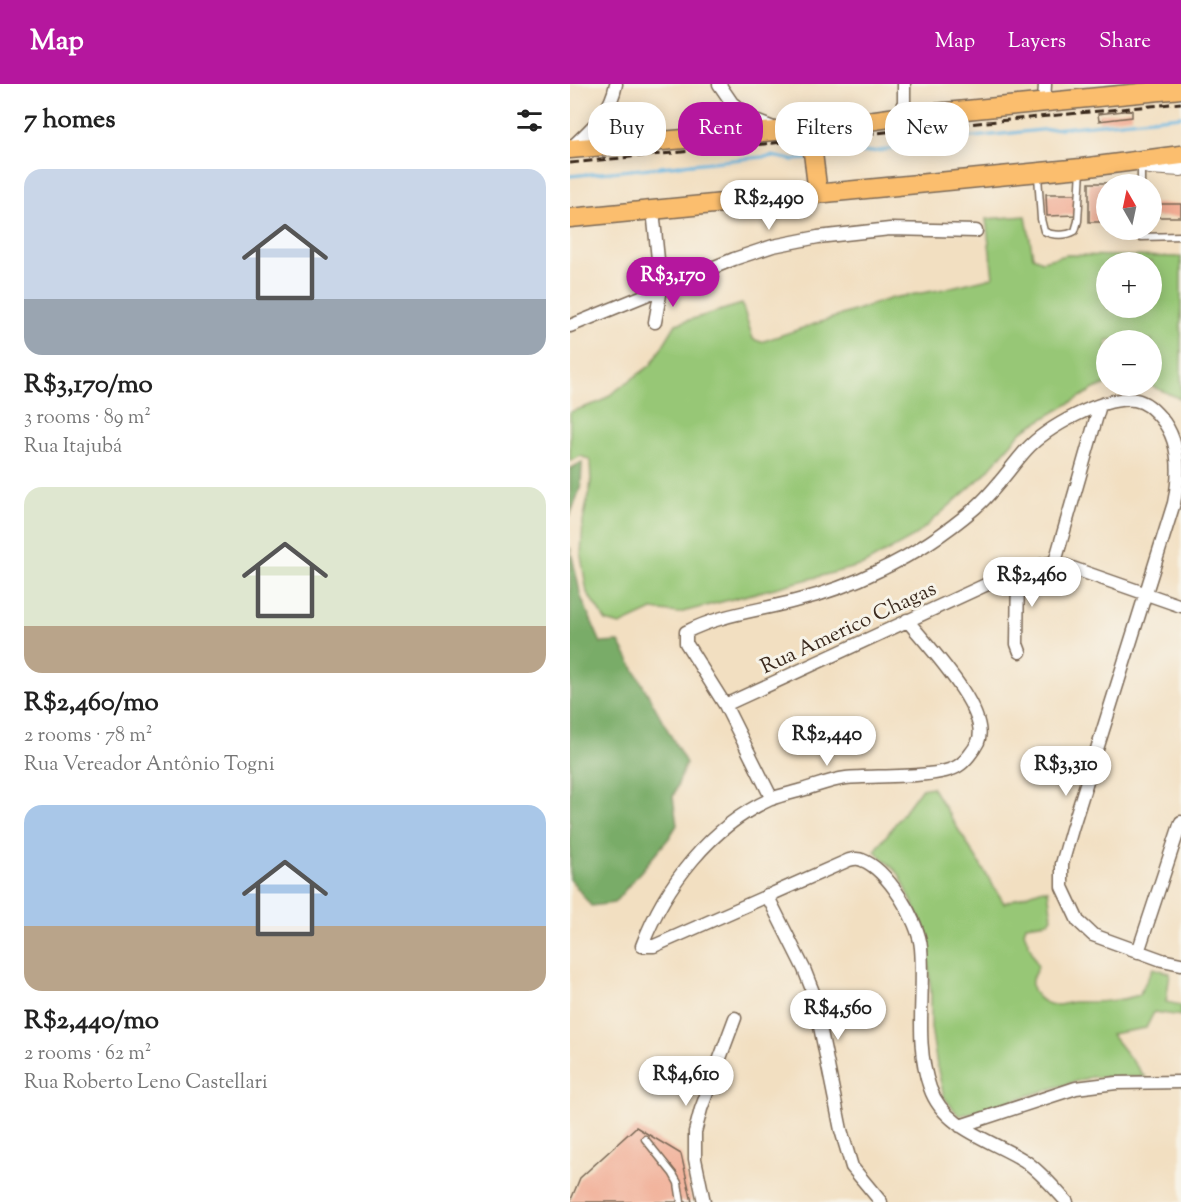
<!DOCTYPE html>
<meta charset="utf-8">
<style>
:root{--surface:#fff;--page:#f2f2f2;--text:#222;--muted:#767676;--accent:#b5179e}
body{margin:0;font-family:"Sorts Mill Goudy",serif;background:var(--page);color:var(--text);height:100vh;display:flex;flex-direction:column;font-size:22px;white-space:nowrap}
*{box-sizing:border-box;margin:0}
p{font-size:20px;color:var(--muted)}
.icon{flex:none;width:33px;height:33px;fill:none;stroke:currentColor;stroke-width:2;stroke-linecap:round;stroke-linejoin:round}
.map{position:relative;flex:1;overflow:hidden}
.side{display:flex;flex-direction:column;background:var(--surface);width:570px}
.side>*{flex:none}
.guide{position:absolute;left:18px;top:18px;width:502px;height:54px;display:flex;gap:12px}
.needle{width:39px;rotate:351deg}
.controls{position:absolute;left:526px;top:90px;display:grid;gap:12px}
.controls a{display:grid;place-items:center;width:66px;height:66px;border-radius:50%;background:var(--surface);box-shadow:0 3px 15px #0003;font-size:30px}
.price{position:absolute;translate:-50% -51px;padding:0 14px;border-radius:21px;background:#fff;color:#222;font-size:20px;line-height:39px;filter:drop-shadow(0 2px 3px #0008)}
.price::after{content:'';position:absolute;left:50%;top:36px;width:18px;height:14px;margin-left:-9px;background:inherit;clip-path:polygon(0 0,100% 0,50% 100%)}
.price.active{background:var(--accent);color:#fff}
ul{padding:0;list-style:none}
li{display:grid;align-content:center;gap:12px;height:318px;padding:0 24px}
li span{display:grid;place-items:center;height:186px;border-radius:18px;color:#555}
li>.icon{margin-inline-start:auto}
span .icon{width:108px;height:108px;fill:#fffc;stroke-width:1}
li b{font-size:26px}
h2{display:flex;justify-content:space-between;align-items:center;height:72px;padding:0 24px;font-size:26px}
.tag{padding:0 21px;border-radius:24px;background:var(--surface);box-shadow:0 3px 15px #0003;font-size:21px;line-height:54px}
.tag.active{background:var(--accent);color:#fff}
header{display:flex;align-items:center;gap:36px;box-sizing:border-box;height:84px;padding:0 30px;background:var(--accent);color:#fff}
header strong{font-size:28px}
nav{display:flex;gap:33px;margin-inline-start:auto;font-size:21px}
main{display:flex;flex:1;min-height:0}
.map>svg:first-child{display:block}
.green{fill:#97c776;stroke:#69784a;stroke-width:1.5;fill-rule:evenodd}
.forest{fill:#79ac67;stroke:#5a6b42;stroke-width:1.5}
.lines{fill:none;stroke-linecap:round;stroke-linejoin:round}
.stream{stroke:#68b7e2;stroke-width:3}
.building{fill:#f1ab93}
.service-casing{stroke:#7b6957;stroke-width:9}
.minor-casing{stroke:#7b6957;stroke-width:15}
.tertiary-casing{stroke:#7b6957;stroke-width:16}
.primary-casing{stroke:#7b6957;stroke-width:21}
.service{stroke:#fff;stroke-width:6}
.minor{stroke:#fff;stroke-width:12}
.tertiary{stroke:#fff;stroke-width:14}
.primary{stroke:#fbbe6e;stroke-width:18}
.rail{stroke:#3b2a1e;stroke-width:3;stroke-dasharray:9 4.5;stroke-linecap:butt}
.labels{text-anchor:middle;stroke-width:6;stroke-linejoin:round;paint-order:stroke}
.street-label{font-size:21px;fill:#3b2a1e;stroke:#f7f3e8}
</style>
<header>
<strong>Map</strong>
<nav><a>Map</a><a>Layers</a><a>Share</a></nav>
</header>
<main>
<section class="side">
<h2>7 homes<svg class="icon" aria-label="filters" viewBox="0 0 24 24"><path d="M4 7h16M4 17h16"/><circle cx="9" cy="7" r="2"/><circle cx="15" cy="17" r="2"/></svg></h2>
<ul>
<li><span style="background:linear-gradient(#c9d6e8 70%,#9aa5b1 0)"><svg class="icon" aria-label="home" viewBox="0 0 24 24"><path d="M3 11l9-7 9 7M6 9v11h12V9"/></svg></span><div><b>R$3,170/mo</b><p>3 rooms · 89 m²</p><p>Rua Itajubá</p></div></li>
<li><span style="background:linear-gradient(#dfe7d0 75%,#b9a48a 0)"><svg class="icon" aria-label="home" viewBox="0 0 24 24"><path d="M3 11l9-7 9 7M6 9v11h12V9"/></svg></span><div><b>R$2,460/mo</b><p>2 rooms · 78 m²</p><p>Rua Vereador Antônio Togni</p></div></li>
<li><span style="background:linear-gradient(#a9c7e8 65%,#b9a48a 0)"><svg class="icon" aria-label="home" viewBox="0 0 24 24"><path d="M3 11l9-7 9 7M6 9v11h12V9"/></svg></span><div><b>R$2,440/mo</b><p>2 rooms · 62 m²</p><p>Rua Roberto Leno Castellari</p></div></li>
</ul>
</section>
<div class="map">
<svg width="611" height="1118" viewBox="0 0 611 1118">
<rect width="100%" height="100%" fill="#f7f3e8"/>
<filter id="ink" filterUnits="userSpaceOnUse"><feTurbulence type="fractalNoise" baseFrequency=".0167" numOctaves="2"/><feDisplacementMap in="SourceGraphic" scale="12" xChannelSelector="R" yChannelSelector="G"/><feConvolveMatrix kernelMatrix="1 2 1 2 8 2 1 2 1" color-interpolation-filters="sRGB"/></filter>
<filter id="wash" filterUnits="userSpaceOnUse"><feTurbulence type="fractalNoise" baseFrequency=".008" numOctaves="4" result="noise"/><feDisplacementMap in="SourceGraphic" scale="24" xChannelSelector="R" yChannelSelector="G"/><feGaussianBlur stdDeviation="1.35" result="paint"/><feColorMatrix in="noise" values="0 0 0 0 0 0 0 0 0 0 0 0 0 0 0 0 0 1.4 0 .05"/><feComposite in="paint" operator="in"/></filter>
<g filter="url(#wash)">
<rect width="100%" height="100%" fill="#f2dfc1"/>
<!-- green -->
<path class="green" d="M456 132 463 173 472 177 497 171 611 173V315L581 302 582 256H537V300L524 305 452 347 413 392 345 452 293 481 109 529 82 526 50 541 36 537 17 509 11 472 13 437 21 398 20 376 11 372 0 377V328L30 318 81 281 106 240 172 220 183 255 191 258 322 214 369 206 423 193 416 135ZM582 178V224H537V178Z
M362 703 434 819 473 805 478 806 482 834 478 838 456 841 454 848 468 883C466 887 463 892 462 896 460 910 473 920 485 921 491 922 497 918 504 918 526 918 547 918 569 911L583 884 600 889 596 918 611 921V932L584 928 576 944 541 950 575 993H521L389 1032 374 1013 367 982 361 943V910L356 848 329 790 305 767 351 705Z"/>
<!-- forest -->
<path class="forest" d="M12 378 11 402 0 432V385Z
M0 463 11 513 31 559 49 558 116 679 103 713 107 741 99 754 44 819 21 822 0 795Z"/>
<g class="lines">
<!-- stream -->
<path class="stream" d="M249 73 308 67 393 54 611 32
M0 92 202 72 223 76 237 75"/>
</g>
<g id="blocks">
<!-- building -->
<path class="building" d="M562 26V33L529 37 528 30Z
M519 99H537V130H529L530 138H519Z
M476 110H506V131L477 132Z
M582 120H611V133H582Z
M66 1043 111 1070 122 1118H0L10 1094Z"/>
</g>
</g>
<g filter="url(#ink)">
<use href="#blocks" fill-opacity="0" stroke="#7b6957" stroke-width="1.5"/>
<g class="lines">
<!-- service casing -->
<g class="service-casing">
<path id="service" d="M184 47 176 30 204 41
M468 92 471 135 474 147C482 152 497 152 505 147L508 137 511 85
M571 100V82
M571 146V153L611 152
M75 1055 103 1090 108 1099 111 1118"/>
</g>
<!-- minor casing -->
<g class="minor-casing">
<path id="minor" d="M149 0 162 19 176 30
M474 19 475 0
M334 32V0
M0 65C21 44 40 31 46 0
M83 126 91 205 85 238
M0 242 164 175 203 162 248 153 320 145 406 147
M485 478 530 321
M485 478 611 522
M448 486 447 560 450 568
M337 536C356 560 421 627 408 658 404 666 395 678 388 682 368 695 302 691 276 694 261 696 246 702 232 706 222 709 211 711 201 715 141 742 95 801 72 862H84L279 776C283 775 288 774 292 776 317 785 349 837 351 864 355 910 344 959 360 1004 374 1045 422 1056 455 1077 471 1088 484 1104 497 1118
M155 621 448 486 485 478
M202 715 155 621 116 559V548C151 530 188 527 225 517 254 510 284 499 310 486 344 470 377 448 405 424 425 407 439 385 456 366 476 344 534 311 565 316 576 318 583 325 590 333 611 357 610 390 604 419L502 745 492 780V803L508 837 523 851 592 876 611 880
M197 811 234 885 243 908 271 1046 282 1083 311 1118
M568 868 611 738
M390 1042 506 1004 546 999 611 998
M134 1118 125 1075V1048L131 1025 165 934"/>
</g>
<!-- tertiary casing -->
<g class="tertiary-casing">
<path id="tertiary" d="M567 79 579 83 611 85"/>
</g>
<!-- primary casing -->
<g class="primary-casing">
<path id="primary" d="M240 44 248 110
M0 65 262 42 334 32 611 5
M0 134 511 84 611 71"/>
</g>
<!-- service -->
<use href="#service" class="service"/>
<!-- minor -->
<use href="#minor" class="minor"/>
<!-- tertiary -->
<use href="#tertiary" class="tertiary"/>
<!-- primary -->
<use href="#primary" class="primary"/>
<!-- rail -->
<path class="rail" d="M0 79 611 19"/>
</g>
</g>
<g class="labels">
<!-- street labels -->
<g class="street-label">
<text transform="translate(278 543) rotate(-25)" y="7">Rua Americo Chagas</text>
</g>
</g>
</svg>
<div class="controls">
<a><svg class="needle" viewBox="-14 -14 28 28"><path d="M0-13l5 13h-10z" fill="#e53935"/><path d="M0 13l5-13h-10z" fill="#767676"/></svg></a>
<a>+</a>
<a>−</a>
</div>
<b class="price" style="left:199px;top:147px">R$2,490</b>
<b class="price active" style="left:103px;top:224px">R$3,170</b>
<b class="price" style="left:462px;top:524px">R$2,460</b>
<b class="price" style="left:257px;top:683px">R$2,440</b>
<b class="price" style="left:496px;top:713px">R$3,310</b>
<b class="price" style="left:268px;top:957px">R$4,560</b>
<b class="price" style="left:116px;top:1023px">R$4,610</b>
<div class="guide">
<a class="tag">Buy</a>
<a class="tag active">Rent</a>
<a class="tag">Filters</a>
<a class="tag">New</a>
</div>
</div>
</main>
